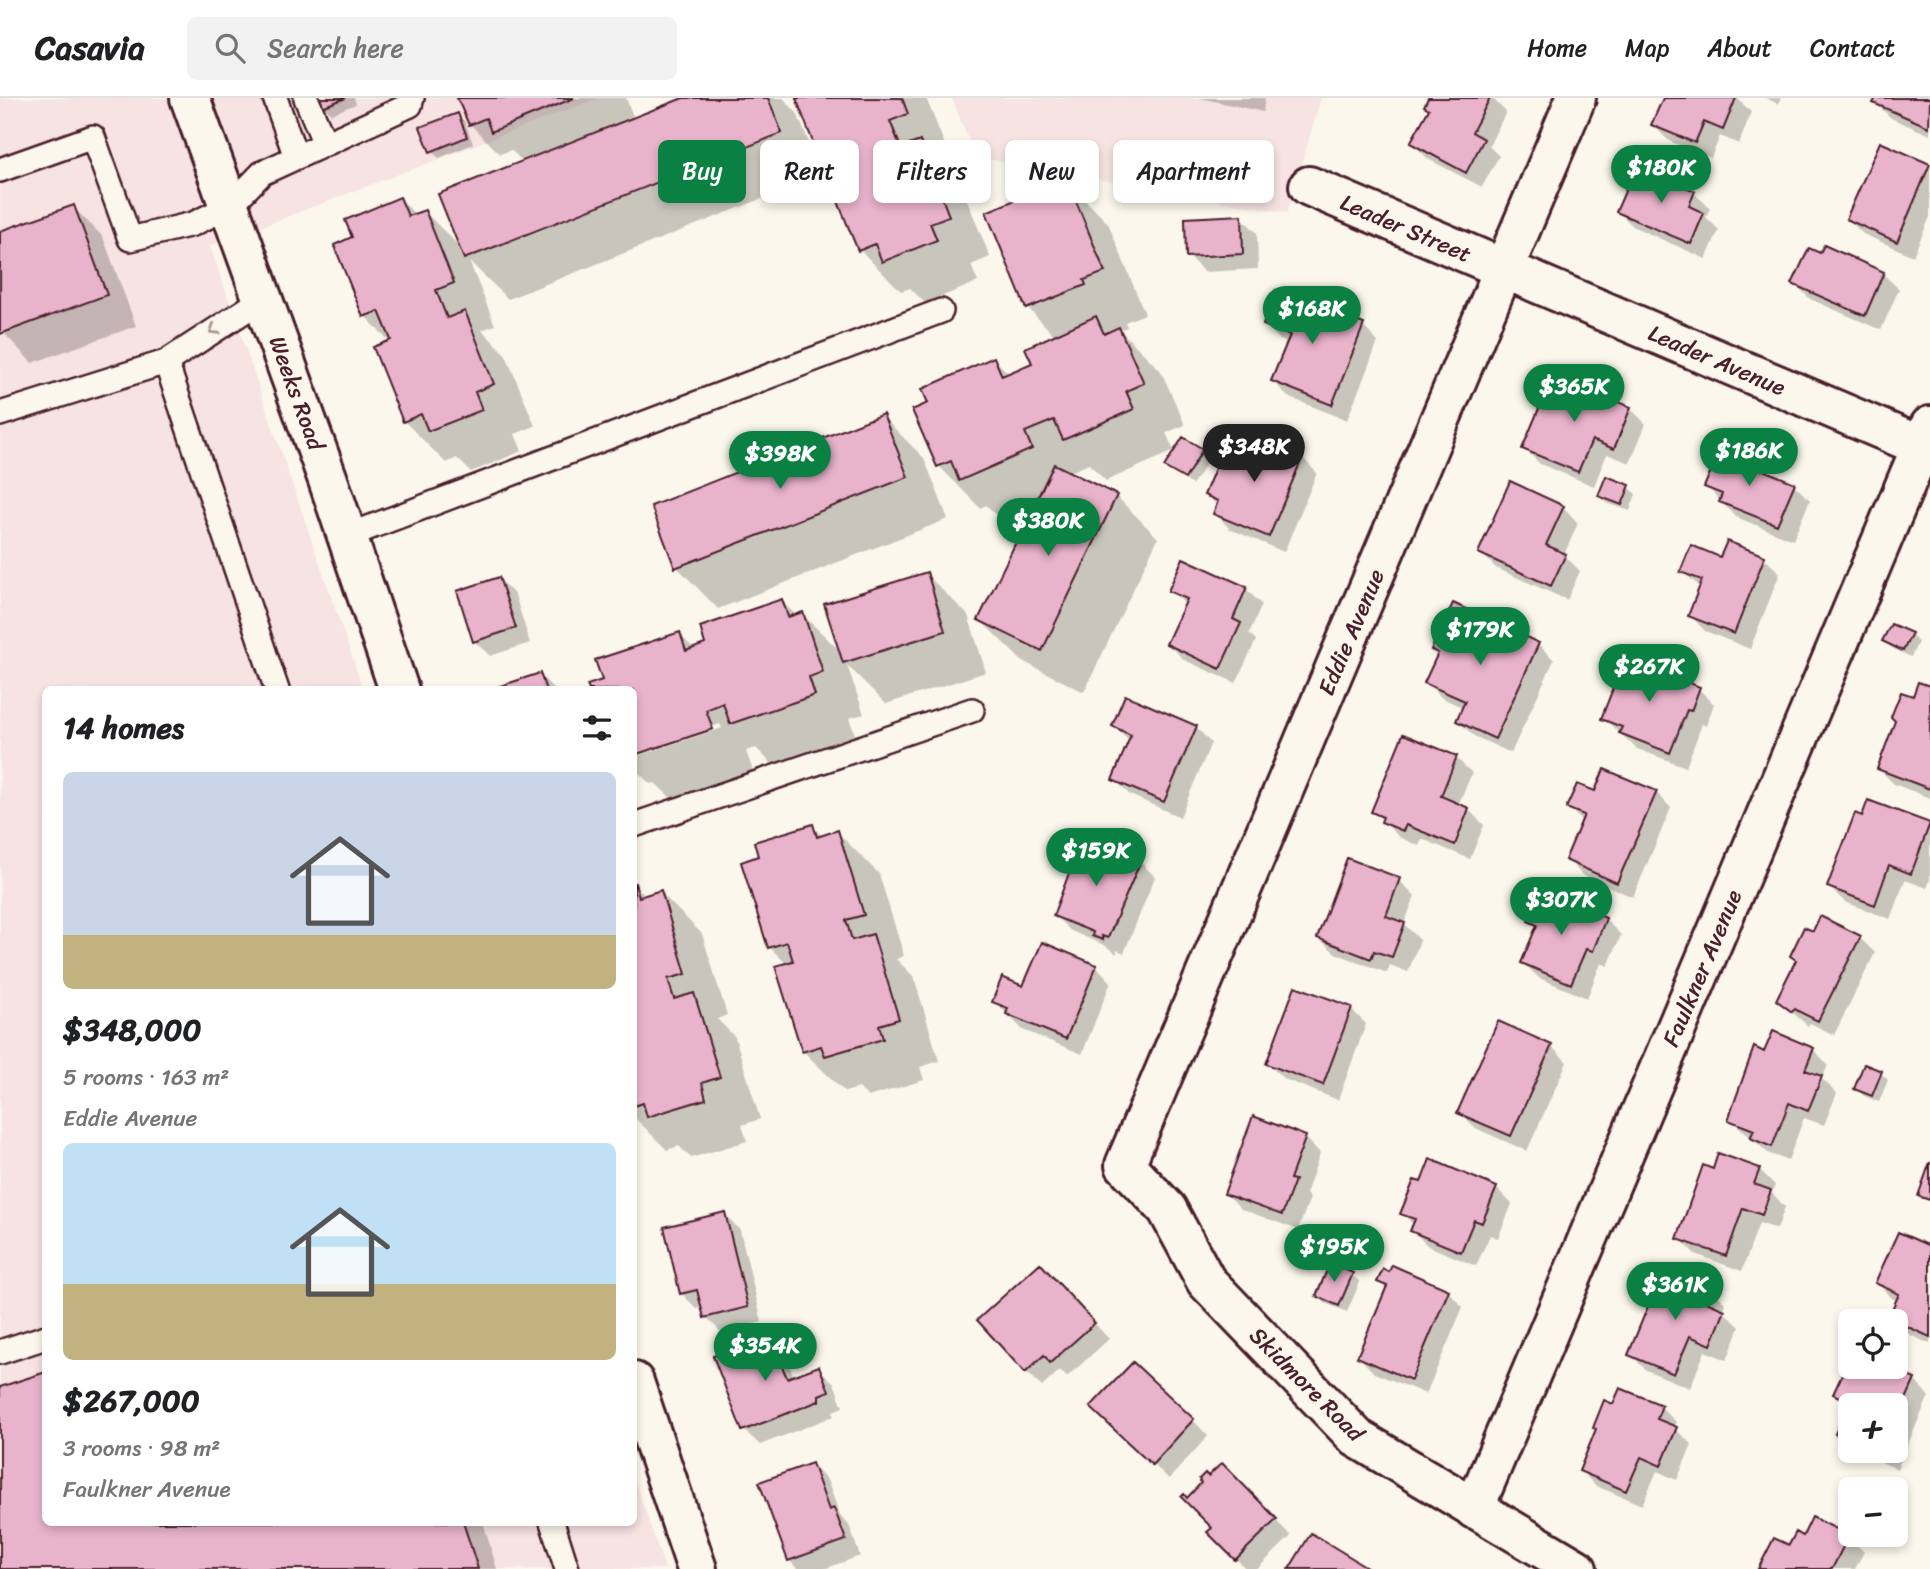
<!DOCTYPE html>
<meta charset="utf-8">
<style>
:root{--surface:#fff;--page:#f2f2f2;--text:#202124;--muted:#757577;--line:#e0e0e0;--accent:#0b8043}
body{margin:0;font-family:Sriracha,sans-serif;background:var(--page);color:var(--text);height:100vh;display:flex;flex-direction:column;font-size:26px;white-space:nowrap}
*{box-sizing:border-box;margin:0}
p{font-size:23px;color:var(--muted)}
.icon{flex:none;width:38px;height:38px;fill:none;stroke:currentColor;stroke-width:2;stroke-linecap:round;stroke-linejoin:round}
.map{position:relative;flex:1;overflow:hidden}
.sheet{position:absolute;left:42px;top:588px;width:595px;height:840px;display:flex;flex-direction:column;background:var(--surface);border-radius:10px;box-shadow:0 4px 10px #0003}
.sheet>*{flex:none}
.banner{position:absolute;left:658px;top:42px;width:665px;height:63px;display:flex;gap:14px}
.controls{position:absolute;left:1838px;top:1211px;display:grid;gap:14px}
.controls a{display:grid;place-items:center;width:70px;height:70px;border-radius:10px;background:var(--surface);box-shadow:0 4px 10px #0003;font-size:35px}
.price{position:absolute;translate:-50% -60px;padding:0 16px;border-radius:24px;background:var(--accent);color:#fff;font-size:23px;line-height:46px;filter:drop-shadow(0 2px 4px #0008)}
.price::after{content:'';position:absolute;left:50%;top:42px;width:21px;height:16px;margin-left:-10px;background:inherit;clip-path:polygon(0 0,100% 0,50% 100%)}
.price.on{background:#222;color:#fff}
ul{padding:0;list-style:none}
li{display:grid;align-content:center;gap:14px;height:371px;padding:0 21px}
li span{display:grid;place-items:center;height:217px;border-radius:10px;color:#555}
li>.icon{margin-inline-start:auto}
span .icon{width:126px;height:126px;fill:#fffc;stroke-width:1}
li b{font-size:30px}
h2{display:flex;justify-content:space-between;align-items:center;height:84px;padding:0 21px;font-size:30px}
.tag{padding:0 24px;border-radius:10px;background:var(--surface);box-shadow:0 4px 10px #0003;font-size:24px;line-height:63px}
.tag.on{background:var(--accent);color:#fff}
header{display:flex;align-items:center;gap:42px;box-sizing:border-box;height:98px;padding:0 35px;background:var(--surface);border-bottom:2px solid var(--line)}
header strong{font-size:33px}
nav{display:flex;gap:38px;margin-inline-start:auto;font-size:24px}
.search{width:490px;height:63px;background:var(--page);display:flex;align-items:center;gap:18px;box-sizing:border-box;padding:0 24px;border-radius:10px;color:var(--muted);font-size:26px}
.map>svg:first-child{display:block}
.built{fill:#f6e3e2}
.shadow{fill:#0003;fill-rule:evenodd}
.building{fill:#e9b3cb;stroke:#4a1f2b;stroke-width:2}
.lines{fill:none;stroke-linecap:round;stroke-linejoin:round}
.lane-casing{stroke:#4a1f2b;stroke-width:28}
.street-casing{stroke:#4a1f2b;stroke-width:44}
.secondary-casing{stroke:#4a1f2b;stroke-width:44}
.lane{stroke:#fbf7ec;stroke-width:23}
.street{stroke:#fbf7ec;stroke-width:38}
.secondary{stroke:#fbf7ec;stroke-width:38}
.oneway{stroke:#ab9695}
.labels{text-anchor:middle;stroke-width:6;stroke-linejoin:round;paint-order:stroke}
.street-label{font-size:23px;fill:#4a1f2b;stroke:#fbf7ec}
</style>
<header>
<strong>Casavia</strong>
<div class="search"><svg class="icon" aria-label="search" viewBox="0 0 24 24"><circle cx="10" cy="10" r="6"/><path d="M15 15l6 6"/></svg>Search here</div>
<nav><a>Home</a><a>Map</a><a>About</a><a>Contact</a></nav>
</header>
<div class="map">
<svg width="1930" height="1471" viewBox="0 0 1930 1471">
<rect width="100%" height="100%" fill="#fbf7ec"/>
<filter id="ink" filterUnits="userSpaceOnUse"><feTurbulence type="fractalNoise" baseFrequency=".0143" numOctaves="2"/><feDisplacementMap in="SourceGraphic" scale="14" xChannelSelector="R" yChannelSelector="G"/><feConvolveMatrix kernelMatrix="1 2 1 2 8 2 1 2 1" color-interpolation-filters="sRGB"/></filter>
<g filter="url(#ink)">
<!-- built -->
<path class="built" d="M0 0H599L210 148 363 591 46 592V1424H634V1380L665 1471H0Z
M952 0H1321L1287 115 975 59Z"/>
<!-- shadow -->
<path class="shadow" d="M320 0H354L356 6 331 16 324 8Z
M459 0H626L634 21 687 0H783L797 15 822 77 508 201 469 163 495 227 482 232 506 257 535 328 515 336 522 353 471 374 457 360 446 365 404 323 390 244 365 218 337 148 354 140 400 101 416 117 425 114 463 152 524 65 511 52 500 56 470 26Z
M798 0H926L949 57 937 63 961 87 990 159 971 167 978 184 925 205 910 190 901 193 860 152 842 75 818 51Z
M1200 0H1265L1263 14Z
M1430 0H1492L1506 14 1489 48 1499 58 1482 89 1428 61 1413 45 1430 12 1426 8Z
M1664 0H1737L1751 14 1739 46 1720 38 1711 60 1669 43 1653 27Z
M1766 0H1781L1778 6Z
M1877 0H1930V37L1891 20 1875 5Z
M457 17 465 24 473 46 439 60 431 53Z
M1881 46 1930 68V119L1913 158 1863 136 1848 121Z
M1637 70 1694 95 1710 110 1706 119 1719 132 1706 161 1634 129 1618 114Z
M1066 83 1108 125 1145 216 1125 224 1127 229 1120 232 1161 273 1185 327 1166 335 1174 353 1106 383 1089 366 1068 375 1116 398 1158 440 1084 594 1022 563 980 522 1034 409 1003 424 986 407 980 410 939 368 930 306 994 261 1010 277 1034 266 1055 238 1028 210Z
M73 109 103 139 136 228 32 265 0 231V135Z
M1241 119 1257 135 1258 171 1204 174 1188 158Z
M1883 176 1899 191 1881 232 1810 201 1795 186Z
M1265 226 1363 228 1378 244 1347 322 1288 299 1273 283 1288 245 1280 242Z
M1630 310 1646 326 1630 365 1607 356 1594 388 1540 366 1524 350Z
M882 318 924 360 948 421 718 511 677 469Z
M1202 352 1210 360 1192 387 1167 368Z
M1302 359 1317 375 1284 454 1230 431 1215 415 1218 408 1206 396 1230 369Z
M1794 387 1810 402 1793 442 1736 419 1706 388Z
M1629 389 1636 396 1630 413 1607 405 1600 397Z
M1563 409 1578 425 1564 457 1580 473 1567 502 1496 470 1480 454Z
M1728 445 1764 460 1780 475 1750 551 1705 533 1690 517 1701 490 1682 473 1721 461Z
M926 476 968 517 986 574 886 606 847 567 864 616 849 620 856 639 773 667 756 650 746 653 753 673 671 700 655 685 650 686 634 670V592L604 583 679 536 695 552 707 548 781 503 797 518 802 516 842 555ZM720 626 722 630 637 658V654Z
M499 481 515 497 530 545 490 558 474 543Z
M1246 491 1262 507 1249 535 1256 542 1236 585 1184 562 1168 546 1186 507 1170 492Z
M1911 537 1918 544 1911 559 1892 550 1884 543Z
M1538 546 1554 562 1511 655 1474 638 1458 623 1464 610 1442 600 1426 585 1439 557 1433 551Z
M540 577 555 592H494Z
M1610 585 1699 591 1714 606 1706 628 1702 626 1686 669 1637 651 1603 620 1615 590Z
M1930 590V700L1894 686 1879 671 1914 601Z
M1114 628 1196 629 1211 645 1180 719 1130 697 1114 681 1130 644Z
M1456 660 1472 675 1458 707 1468 711 1484 727 1470 761 1422 741 1419 748 1399 739 1373 713Z
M1656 694 1671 710 1633 799 1582 777 1567 761 1583 724 1568 709 1596 695Z
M1869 705 1930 728V782L1927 790 1905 782 1890 821 1845 804 1829 789Z
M812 728 823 739 837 734 879 776 904 858 896 861 914 879 939 963 920 969 924 982 868 999 859 990 845 994 803 953 787 866 769 849 760 759Z
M1348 762 1399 782 1415 798 1404 826 1420 842 1408 874 1390 867 1387 875 1335 855 1319 840Z
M1140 763 1155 779 1124 855 1117 852V856L1104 847 1071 833 1055 818Z
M634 787 647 799 660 794 702 836 727 917 717 921 735 939 760 1021 742 1027 747 1043 691 1060 679 1048 667 1052 634 1019Z
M1542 795 1605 821 1621 837 1608 868 1601 865 1587 900 1539 880 1523 865 1538 830 1531 823Z
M1814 836 1859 839 1875 855 1834 937 1810 925 1808 928 1778 902Z
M1096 868 1111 884 1082 956 1023 932 994 903 1024 891Z
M1351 911 1366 926 1338 1002 1284 981 1268 966Z
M1551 948 1567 964 1527 1053 1475 1030 1459 1014Z
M1813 951 1828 967 1822 981 1837 995 1824 1027 1804 1020 1788 1063 1768 1055 1730 1021 1765 956Z
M1881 975 1888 982 1879 1004 1864 998 1856 991Z
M1305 1039 1320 1055 1306 1096 1310 1100 1298 1132 1241 1111 1226 1095Z
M1759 1071 1775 1087 1772 1095 1785 1109 1777 1131 1759 1125 1742 1173 1695 1156 1679 1140 1714 1073Z
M1496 1090 1512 1106 1498 1140 1490 1137 1476 1168 1428 1148 1412 1132 1414 1127 1402 1115Z
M724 1116 740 1132 762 1224 721 1234 706 1219 703 1209 697 1211 681 1195Z
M1930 1150V1246L1906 1235 1890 1220 1898 1203 1892 1200 1877 1185Z
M1352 1177 1360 1184 1347 1214 1325 1205 1318 1197Z
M1056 1183 1109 1241 1067 1279 1060 1272 1042 1289 1026 1274Z
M1380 1184 1448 1193 1463 1209 1426 1296 1374 1275 1359 1259 1388 1192Z
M1711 1190 1726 1206 1723 1213 1740 1229 1727 1262 1705 1253 1690 1290 1646 1272 1630 1256 1665 1192Z
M768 1238 784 1253 794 1279 818 1270 834 1285 843 1309 833 1313 834 1318 760 1347 744 1332Z
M1850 1269 1875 1271 1876 1269H1883L1914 1282 1929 1298 1897 1371 1856 1353H1895V1307H1850V1348L1837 1336 1849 1309 1835 1296Z
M0 1291 46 1424H483L497 1471H0Z
M1614 1308 1661 1309 1676 1324 1674 1330 1692 1346 1677 1382 1657 1373 1642 1407 1596 1388 1581 1373Z
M1193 1322 1208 1338 1169 1381 1108 1325Z
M812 1367 827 1382 841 1419 849 1427 860 1458 824 1471H798L789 1462Z
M1222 1367 1291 1438 1257 1471H1246L1210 1434 1215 1430 1208 1381Z
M1848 1438 1864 1454 1855 1471H1760L1790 1449Z"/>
<!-- building -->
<path class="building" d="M318 0H346L322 9Z
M457 0H574L491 34 486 20 469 27Z
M683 0H768L782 35 464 161 438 96Z
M796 0H902L908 16 890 23 901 50 920 43 949 118 930 125 937 142 882 164 875 146 858 153 828 79 845 72 834 45 816 52Z
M1428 0H1490L1472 34 1484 41 1466 75 1410 45 1429 11 1424 8Z
M1663 0H1736L1723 32 1704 24 1695 45 1651 27Z
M1876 0H1930L1929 29 1873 5Z
M458 15 467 39 430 54 420 29Z
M1880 44 1930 66 1897 144 1846 121Z
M1636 68 1695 93 1689 108 1704 115 1691 146 1616 114Z
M1067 81 1105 174 1084 182 1086 187 1026 211 986 114Z
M400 99 408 118 425 112 454 185 436 192 447 220 465 213 494 286 475 294 482 312 428 333 421 316 403 324 373 249 391 242 379 213 363 219 334 147 352 139 345 122Z
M74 107 107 197 0 236V133Z
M1242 117 1243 156 1186 159 1185 120Z
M1824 147 1884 174 1865 218 1792 186 1809 150 1820 155Z
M1276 192 1364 226 1332 307 1271 283 1290 237 1263 227Z
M1096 218 1104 236 1119 229 1144 285 1126 293 1134 311 1063 342 1054 322 1025 334 1032 351 959 383 951 363 937 369 912 312 928 305 922 291 994 259 1002 278 1032 265 1025 250Z
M1553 277 1631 309 1614 351 1592 342 1578 374 1522 351Z
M883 316 908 379 675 470 651 408Z
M1243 333 1303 358 1269 439 1213 416 1218 403 1204 397 1218 363 1229 367Z
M1183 339 1203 351 1185 381 1164 369Z
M1719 354 1795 385 1777 427 1719 404 1722 396 1704 389Z
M1054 366 1117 397 1042 553 978 522Z
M1606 378 1630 387 1622 407 1598 398Z
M1510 383 1564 408 1546 447 1566 456 1551 488 1478 455Z
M1727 443 1765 458 1734 536 1688 518 1702 482 1680 474 1691 447 1720 459Z
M1183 460 1247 489 1233 521 1241 525 1220 571 1166 546 1187 501 1168 493Z
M927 474 945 533 843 565 824 506Z
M499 479 516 530 473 544 457 493Z
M782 501 788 519 803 514 823 574 809 579 815 597 730 626 723 605 706 612 713 631 634 657V592H589L587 587 602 582 595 562 680 534 686 553 705 546 700 529Z
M1453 505 1539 545 1495 641 1456 623 1465 603 1424 585 1438 555 1431 552Z
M1891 526 1912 535 1903 553 1882 543Z
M1617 564 1634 570 1637 564 1700 589 1691 613 1687 612 1670 655 1619 635 1622 629 1601 621 1614 588 1608 586Z
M540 575 546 592H488Z
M1918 584 1930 588V691L1877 671 1895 623 1891 619 1901 594 1913 598Z
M1125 597 1197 628 1164 704 1112 682 1131 637 1112 628Z
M1403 636 1457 658 1441 698 1469 710 1455 747 1406 727 1403 733 1381 724 1383 719 1371 714Z
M1604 671 1657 693 1617 785 1565 762 1584 717 1566 710 1577 686 1595 693Z
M1868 702 1930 725 1911 776 1889 767 1875 807 1827 789 1855 715 1862 718Z
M813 726 817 739 838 732 864 817 846 822 852 842 873 836 899 921 879 927 883 941 825 958 821 948 802 954 775 868 793 863 787 844 768 850 741 764 758 758 754 744Z
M1083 738 1141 762 1108 840 1102 838 1103 842 1092 838 1093 834 1053 818Z
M1347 760 1400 780 1386 818 1405 825 1392 859 1374 853 1371 861 1317 840Z
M634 785H635L639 799 661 792 686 876 668 881 674 901 694 895 720 979 702 985 706 1001 647 1019 643 1005 634 1008Z
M1541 792 1606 820 1593 853 1586 851 1571 886 1521 865 1537 827 1528 823Z
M1820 818 1861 838 1818 923 1794 911 1792 914 1776 902 1796 862 1790 858 1804 829 1813 833Z
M1042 844 1097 867 1066 941 1006 916 1008 910 992 904 1002 879 1023 888Z
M1295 888 1352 909 1323 987 1266 966Z
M1498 923 1552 947 1511 1038 1457 1015Z
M1773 933 1814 950 1805 972 1822 978 1808 1013 1789 1005 1772 1049 1750 1040 1754 1032 1728 1022 1754 949 1764 954Z
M1864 966 1882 973 1872 998 1854 991Z
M1253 1018 1306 1038 1290 1081 1295 1082 1282 1117 1224 1096Z
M1718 1055 1760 1070 1754 1086 1771 1092 1762 1117 1743 1110 1726 1158 1677 1141 1703 1067 1713 1071Z
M1430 1061 1497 1089 1482 1125 1474 1122 1461 1154 1410 1133 1415 1121 1400 1116 1414 1082 1421 1084Z
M1930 1064V1102L1918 1098Z
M725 1114 748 1209 704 1220 697 1192 680 1196 664 1129Z
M1898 1134 1930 1148V1239L1888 1220 1899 1196 1875 1185Z
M1040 1165 1095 1225 1050 1265 1044 1257 1025 1275 977 1222Z
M1330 1165 1353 1175 1339 1208 1316 1198Z
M1392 1167 1449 1192 1411 1282 1357 1259 1387 1188 1377 1184 1383 1171 1389 1174Z
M1671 1172 1712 1189 1706 1204 1725 1212 1711 1247 1690 1238 1674 1276 1628 1257 1657 1186 1664 1189Z
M768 1236 787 1280 819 1268 829 1293 819 1297V1303L742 1333 713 1258Z
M1850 1260V1269H1887L1915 1281 1895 1326V1307H1850V1343L1835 1336 1849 1304 1833 1296Z
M1133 1264 1194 1321 1152 1367 1090 1309Z
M46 1274V1424H463L478 1471H0V1289Z
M1620 1290 1662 1307 1657 1321 1677 1329 1661 1368 1641 1359 1626 1393 1579 1373 1596 1331 1593 1330 1604 1302 1613 1306Z
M812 1365 829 1412 834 1410 846 1442 788 1463 759 1384Z
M1222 1365 1277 1421 1235 1462 1207 1434 1212 1430 1181 1399 1184 1396 1187 1400 1201 1385 1199 1381 1205 1375 1208 1378Z
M1812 1419 1849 1437 1832 1471H1758L1774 1440 1789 1447 1796 1434 1803 1438Z
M1311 1435 1370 1471H1289Z"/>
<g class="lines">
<!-- lane casing -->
<g class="lane-casing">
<path id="lane" d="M275 0 296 59
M306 0 325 46
M0 72 93 39 130 141 193 126 230 108 262 75 410 7 412 0
M166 264 277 592
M0 316 166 264 263 201
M347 438 941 213
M634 727 972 612
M0 1254 46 1239
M552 1424 567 1471"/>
</g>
<!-- street casing -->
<g class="street-casing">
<path id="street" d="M1576 0 1125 1067 1167 1111 1206 1183 1357 1340 1577 1471
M1309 88 1930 352
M1474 1411 1930 328"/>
</g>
<!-- secondary casing -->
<g class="secondary-casing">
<path id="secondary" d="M190 0 328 382 399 592
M634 1284 697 1471"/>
</g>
<!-- lane -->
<use href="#lane" class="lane"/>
<!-- street -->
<use href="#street" class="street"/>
<!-- secondary -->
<use href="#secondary" class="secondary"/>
</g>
<!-- one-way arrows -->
<defs><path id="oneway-chevron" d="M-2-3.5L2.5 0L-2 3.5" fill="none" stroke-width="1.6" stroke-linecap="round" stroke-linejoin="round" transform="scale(1.75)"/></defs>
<use class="oneway" href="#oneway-chevron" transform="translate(214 232) rotate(147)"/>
</g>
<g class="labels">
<!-- street labels -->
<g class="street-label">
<text transform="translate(1406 130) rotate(23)" y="8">Leader Street</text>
<text transform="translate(1717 262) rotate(23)" y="8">Leader Avenue</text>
<text transform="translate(297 295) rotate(70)" y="8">Weeks Road</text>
<text transform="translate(1351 534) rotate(-67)" y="8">Eddie Avenue</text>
<text transform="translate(1702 870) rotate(-67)" y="8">Faulkner Avenue</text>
<text transform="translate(1307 1286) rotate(45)" y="8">Skidmore Road</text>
</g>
</g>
</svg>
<div class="controls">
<a><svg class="icon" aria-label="locate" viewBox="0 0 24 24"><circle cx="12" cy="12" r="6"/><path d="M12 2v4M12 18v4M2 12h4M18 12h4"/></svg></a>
<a>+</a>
<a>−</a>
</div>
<b class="price" style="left:1661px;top:107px">$180K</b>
<b class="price" style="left:1312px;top:248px">$168K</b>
<b class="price" style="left:1574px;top:326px">$365K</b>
<b class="price on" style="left:1254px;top:386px">$348K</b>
<b class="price" style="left:1749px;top:390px">$186K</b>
<b class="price" style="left:780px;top:393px">$398K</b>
<b class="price" style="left:1048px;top:460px">$380K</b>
<b class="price" style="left:1480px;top:569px">$179K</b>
<b class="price" style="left:1649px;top:606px">$267K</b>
<b class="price" style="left:1096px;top:790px">$159K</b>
<b class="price" style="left:1561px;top:839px">$307K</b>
<b class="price" style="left:1334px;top:1186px">$195K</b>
<b class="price" style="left:1675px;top:1224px">$361K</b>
<b class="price" style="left:765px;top:1285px">$354K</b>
<div class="banner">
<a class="tag on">Buy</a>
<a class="tag">Rent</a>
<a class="tag">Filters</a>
<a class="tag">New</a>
<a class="tag">Apartment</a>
</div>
<section class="sheet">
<h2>14 homes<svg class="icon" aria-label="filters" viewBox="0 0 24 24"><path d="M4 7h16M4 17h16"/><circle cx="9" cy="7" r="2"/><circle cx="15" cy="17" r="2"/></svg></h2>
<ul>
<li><span style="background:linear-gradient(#c9d6e8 75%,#c2b280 0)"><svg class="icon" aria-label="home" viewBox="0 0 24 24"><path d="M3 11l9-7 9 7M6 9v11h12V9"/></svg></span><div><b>$348,000</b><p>5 rooms · 163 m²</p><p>Eddie Avenue</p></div></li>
<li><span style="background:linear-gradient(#bfe0f5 65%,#c2b280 0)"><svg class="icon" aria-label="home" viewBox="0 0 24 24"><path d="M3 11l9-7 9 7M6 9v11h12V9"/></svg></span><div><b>$267,000</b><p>3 rooms · 98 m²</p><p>Faulkner Avenue</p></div></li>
</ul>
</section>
</div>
